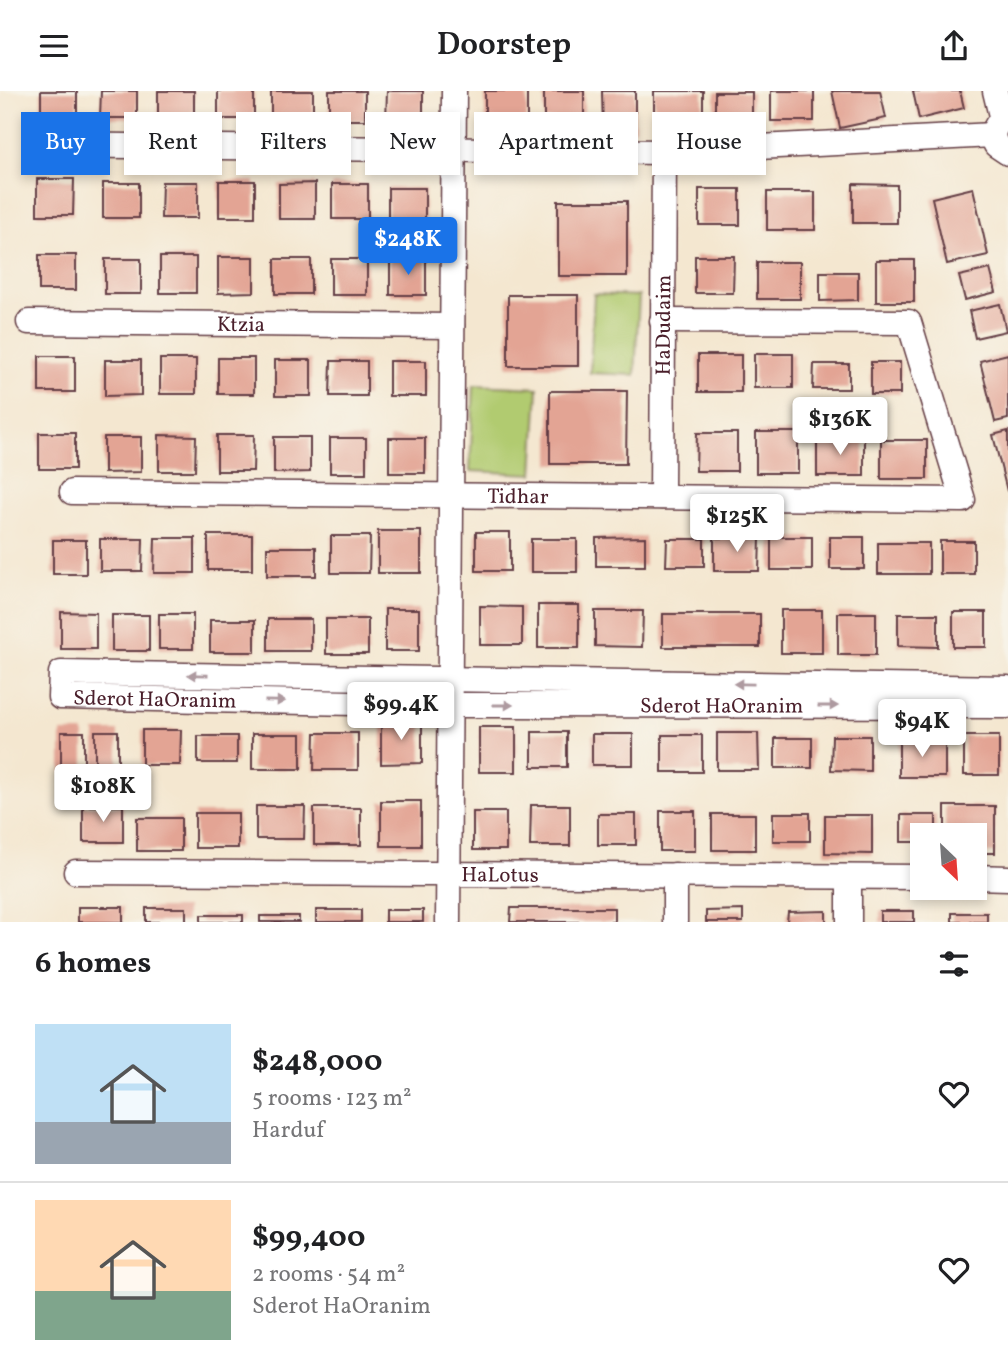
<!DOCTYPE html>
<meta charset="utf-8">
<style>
:root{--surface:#fff;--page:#f6f6f6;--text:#202124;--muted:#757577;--line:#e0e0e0;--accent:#1a73e8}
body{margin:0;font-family:Vollkorn,serif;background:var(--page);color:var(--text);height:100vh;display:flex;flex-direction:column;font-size:26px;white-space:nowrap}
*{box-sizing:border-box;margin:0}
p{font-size:23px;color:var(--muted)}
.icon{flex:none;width:38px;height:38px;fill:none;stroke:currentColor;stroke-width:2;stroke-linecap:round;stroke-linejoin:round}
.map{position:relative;height:831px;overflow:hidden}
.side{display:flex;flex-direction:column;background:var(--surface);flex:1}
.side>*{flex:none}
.hud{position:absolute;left:21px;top:21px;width:966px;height:63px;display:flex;gap:14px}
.needle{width:46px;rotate:155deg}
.fabs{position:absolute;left:910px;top:732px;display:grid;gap:14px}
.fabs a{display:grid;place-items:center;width:77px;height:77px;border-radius:0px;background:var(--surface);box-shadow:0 4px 10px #0003;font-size:35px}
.price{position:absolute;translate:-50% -60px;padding:0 16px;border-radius:7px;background:#fff;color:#222;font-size:23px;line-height:46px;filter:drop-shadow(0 2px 4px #0008)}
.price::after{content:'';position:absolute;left:50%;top:42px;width:21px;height:16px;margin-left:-10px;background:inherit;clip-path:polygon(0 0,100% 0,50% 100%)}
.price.current{background:var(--accent);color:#fff}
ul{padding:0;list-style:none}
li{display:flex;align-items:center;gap:21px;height:175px;padding:0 35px}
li+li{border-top:2px solid var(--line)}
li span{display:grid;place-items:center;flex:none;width:196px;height:140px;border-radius:0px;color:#555}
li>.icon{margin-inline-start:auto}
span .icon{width:84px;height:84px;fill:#fffc;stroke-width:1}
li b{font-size:30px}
h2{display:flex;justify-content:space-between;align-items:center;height:84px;padding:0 35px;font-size:30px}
.chip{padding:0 24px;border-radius:0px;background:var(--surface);box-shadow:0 4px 10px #0003;font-size:24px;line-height:63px}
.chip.current{background:var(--accent);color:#fff}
header{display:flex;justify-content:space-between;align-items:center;height:91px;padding:0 35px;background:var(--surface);font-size:32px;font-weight:600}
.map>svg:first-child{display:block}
.green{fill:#b1cb70;stroke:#7e754e;stroke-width:2}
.building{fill:#e3a494}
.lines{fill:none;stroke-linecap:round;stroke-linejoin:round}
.street-casing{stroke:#643d44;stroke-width:27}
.street{stroke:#fff;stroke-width:24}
.oneway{fill:#ae9aa0}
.labels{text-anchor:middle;stroke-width:7;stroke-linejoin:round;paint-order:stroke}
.street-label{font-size:21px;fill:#4a1f2b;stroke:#f7f3e8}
</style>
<header><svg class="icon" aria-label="menu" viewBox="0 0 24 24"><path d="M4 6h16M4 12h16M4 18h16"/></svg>Doorstep<svg class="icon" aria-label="share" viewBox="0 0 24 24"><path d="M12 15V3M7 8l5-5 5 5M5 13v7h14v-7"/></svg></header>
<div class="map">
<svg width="1008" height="831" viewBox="0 0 1008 831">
<rect width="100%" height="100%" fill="#f7f3e8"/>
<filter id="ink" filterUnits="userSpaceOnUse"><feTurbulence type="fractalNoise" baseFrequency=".0143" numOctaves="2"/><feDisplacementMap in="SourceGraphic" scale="14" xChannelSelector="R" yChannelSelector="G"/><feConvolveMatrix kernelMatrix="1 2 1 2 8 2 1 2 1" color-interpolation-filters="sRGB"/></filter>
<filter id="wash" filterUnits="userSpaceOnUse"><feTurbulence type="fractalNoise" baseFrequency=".00686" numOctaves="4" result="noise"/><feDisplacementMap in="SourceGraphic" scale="28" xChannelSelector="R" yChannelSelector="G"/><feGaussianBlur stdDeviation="1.57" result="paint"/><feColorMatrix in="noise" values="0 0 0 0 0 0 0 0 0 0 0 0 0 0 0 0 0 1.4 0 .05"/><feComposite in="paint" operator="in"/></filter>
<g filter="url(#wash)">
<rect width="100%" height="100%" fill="#f4e7d0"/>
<!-- green -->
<path class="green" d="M594 203 639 205 635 284 590 282Z
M474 294 538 297 533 383 470 380Z"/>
<g id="blocks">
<!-- building -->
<path class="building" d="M41 0H77V26L41 27Z
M101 0H137V27H100Z
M158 0H194V29H158Z
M218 0H254V28H218Z
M271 0H313V28H271Z
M329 0H365V29H329Z
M387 0H423V31H386Z
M485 0H527V33L485 34Z
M544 0H584V28H544Z
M602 0H635V38H603Z
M654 0H703V29H654Z
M771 0H814V30H771Z
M832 0H880L886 27 840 37Z
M913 0H960L964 17 919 28Z
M715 1H752V32H715Z
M37 88H74L73 124H37Z
M219 90H255V126H219Z
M162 91H198V127H161Z
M103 92H139V127H103Z
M315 92V128H279V93Z
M332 93H368V128H332Z
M853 93 897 94V132H853Z
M388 97H425V132H388Z
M973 97 988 164 947 173 932 107Z
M699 98H740V134H699Z
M767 101H815V139H767Z
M558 110H627V185H558Z
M39 164H76V199H39Z
M695 165H734L733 202H695Z
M160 166H196V202H160Z
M218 166H254V201L218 202Z
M105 168H141V203H105Z
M275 168H311V203H275Z
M331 168H367V204H331Z
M390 168 426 169V204H390Z
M876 169H914V211H876Z
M757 171H800V208H757Z
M990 178 996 201 965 209 959 185Z
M820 181H858V209L820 210Z
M508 204H578V275H508Z
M1000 213 1006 240 975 247 969 220Z
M754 263H793V297H754Z
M1008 263V328L995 331 980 270Z
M698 264H741V301H698Z
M39 265H75V301H39Z
M218 267H254V303H218Z
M160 268H196V303H160Z
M105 269H141V304L105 305Z
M275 269H311V305H275Z
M331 270H367V305H330Z
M389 270H426V305H389Z
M871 271H900V303H871Z
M814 273H849V298H813Z
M550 300H627L626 373H550Z
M1008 340V400H1007L993 344Z
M756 341H798V382H756Z
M39 342H75V378H39Z
M697 342H737V380H696Z
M159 344 196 345 195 380H159Z
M217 344H254L253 380H217Z
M104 346H141V381L104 382Z
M274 346H310V381L274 382Z
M817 346H864V385H817Z
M330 347H366V382H330Z
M389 347H425V382H389Z
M881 349H927V388H881Z
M378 440H421V482H378Z
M476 441H510V480H476Z
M208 444H252V479H208Z
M331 445H370L369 482H331Z
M645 446V475H596V447Z
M760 446 759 480H714V447Z
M771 446H812V479H771Z
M830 446H864V478H830Z
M155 447H195V482H154Z
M100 448H143L142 480H100Z
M531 448H577V481H531Z
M667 448H704V475H666Z
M53 449H86V483H53Z
M940 450H974V483H940Z
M878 452H929V483H878Z
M267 456H316V485H267Z
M538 514H579V557H538Z
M480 515 522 516V554H480Z
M385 518H419V560H385Z
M781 519H822V562H781Z
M595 520H643L642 556 595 555Z
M61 521 96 522V558H61Z
M953 521H986V556H953Z
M838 522H876V564H838Z
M159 523H193V558H159Z
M663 523H760V556H663Z
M898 523H938V556L898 555Z
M112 524H149V560H112Z
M268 528H311V560H268Z
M326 528H368V563H326Z
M210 529H255V561H210Z
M381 630H422V672L381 673Z
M479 636H516V681H479Z
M142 639H181L180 674H142Z
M95 640H118V690H95Z
M61 641H84V681H61Z
M532 641H567V676H532Z
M315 642H358V679H314Z
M717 642H758L759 679H717Z
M252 643H301V678H252Z
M592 643H633V674H592Z
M662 644H702V681H662Z
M198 645H237V672H198Z
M832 645H870V680L831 679Z
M964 645H999V684H964Z
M775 647H812V677H775Z
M899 650H945V686H899Z
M381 710H421V755H381Z
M531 714H570V755H530Z
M83 715H123V751H83Z
M256 715H305L304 748H256Z
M945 715H995V762H975V744H945Z
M314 717H361V754H314Z
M660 720H695V760H660Z
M473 721H506V759H473Z
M195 722H238V757H195Z
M773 722H810V750H773Z
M598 723H636V754H598Z
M712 723H755V759H712Z
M825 724H872V763L825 762Z
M901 724H936V744H922V751H901Z
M137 727H181V760H137Z
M78 816H123V831H78Z
M146 817H186V831H146Z
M511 817H614V831H510Z
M316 819H361V831H316Z
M385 819H423V831H385Z
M743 819V831H706V820Z
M826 820V831H787L788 821Z
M880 820H914V831H880Z
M952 822H987V831H952Z
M201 824H243V831H201Z
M260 825H299V831H260Z"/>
</g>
</g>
<g filter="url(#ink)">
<use href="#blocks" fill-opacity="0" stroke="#643d44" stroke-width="2"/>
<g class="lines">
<!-- street casing -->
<g class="street-casing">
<g id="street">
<path d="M995 0 1002 29"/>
<path d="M1008 27C995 31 990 42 996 54L1008 62"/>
<path d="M41 54 664 61 993 44"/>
<path id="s1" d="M29 231 452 235"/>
<path id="s2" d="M72 401 963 409 909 231 662 230"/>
<path id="s3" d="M662 406 664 61"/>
<path id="s4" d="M1008 597 61 582 60 606 450 614 1008 615"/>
<path id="s5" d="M76 781 922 786"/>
<path d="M975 786 1008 787"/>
<path d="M448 831 454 0"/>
<path d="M675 831V784"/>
<path d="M849 831V786"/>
</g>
</g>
<!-- street -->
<use href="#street" class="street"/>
</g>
<!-- one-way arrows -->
<defs><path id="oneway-solid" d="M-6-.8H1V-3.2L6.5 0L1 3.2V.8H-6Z" transform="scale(1.75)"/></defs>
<g class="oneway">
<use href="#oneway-solid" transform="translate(198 584) rotate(-179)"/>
<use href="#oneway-solid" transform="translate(744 593) rotate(-179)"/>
<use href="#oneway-solid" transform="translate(275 610) rotate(1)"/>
<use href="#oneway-solid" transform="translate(503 614)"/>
<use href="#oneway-solid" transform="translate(828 615)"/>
</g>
</g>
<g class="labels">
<!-- street labels -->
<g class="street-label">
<text dy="7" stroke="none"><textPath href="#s1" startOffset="212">Ktzia</textPath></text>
<text dy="7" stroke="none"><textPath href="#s3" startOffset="172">HaDudaim</textPath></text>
<text dy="7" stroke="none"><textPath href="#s2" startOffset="446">Tidhar</textPath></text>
<text dy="7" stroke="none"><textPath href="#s4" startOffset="1066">Sderot HaOranim</textPath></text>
<text dy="7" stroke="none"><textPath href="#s4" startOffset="1633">Sderot HaOranim</textPath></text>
<text dy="7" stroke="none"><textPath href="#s5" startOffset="424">HaLotus</textPath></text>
</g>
</g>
</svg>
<div class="fabs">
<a><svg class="needle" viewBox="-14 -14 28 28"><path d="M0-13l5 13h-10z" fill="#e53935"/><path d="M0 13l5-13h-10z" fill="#757577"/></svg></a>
</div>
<b class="price current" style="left:408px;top:186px">$248K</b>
<b class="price" style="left:840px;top:366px">$136K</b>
<b class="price" style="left:737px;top:463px">$125K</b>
<b class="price" style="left:401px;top:651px">$99.4K</b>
<b class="price" style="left:922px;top:668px">$94K</b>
<b class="price" style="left:103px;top:733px">$108K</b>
<div class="hud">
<a class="chip current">Buy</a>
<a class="chip">Rent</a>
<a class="chip">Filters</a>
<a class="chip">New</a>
<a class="chip">Apartment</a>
<a class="chip">House</a>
</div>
</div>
<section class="side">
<h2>6 homes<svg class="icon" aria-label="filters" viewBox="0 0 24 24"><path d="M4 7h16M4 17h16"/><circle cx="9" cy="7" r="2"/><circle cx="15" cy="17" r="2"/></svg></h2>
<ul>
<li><span style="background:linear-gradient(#bfe0f5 70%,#9aa5b1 0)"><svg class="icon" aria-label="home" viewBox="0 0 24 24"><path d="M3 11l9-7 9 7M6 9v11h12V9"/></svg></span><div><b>$248,000</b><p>5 rooms · 123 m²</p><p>Harduf</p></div><svg class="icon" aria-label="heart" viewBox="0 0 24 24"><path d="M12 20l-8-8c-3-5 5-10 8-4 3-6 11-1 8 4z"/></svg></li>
<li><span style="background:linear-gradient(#ffd9b3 65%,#7fa58c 0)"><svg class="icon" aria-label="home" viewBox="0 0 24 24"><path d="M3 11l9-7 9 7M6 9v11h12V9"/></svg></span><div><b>$99,400</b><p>2 rooms · 54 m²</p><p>Sderot HaOranim</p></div><svg class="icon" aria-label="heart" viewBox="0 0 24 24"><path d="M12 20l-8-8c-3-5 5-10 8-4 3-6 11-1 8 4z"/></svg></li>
</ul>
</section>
